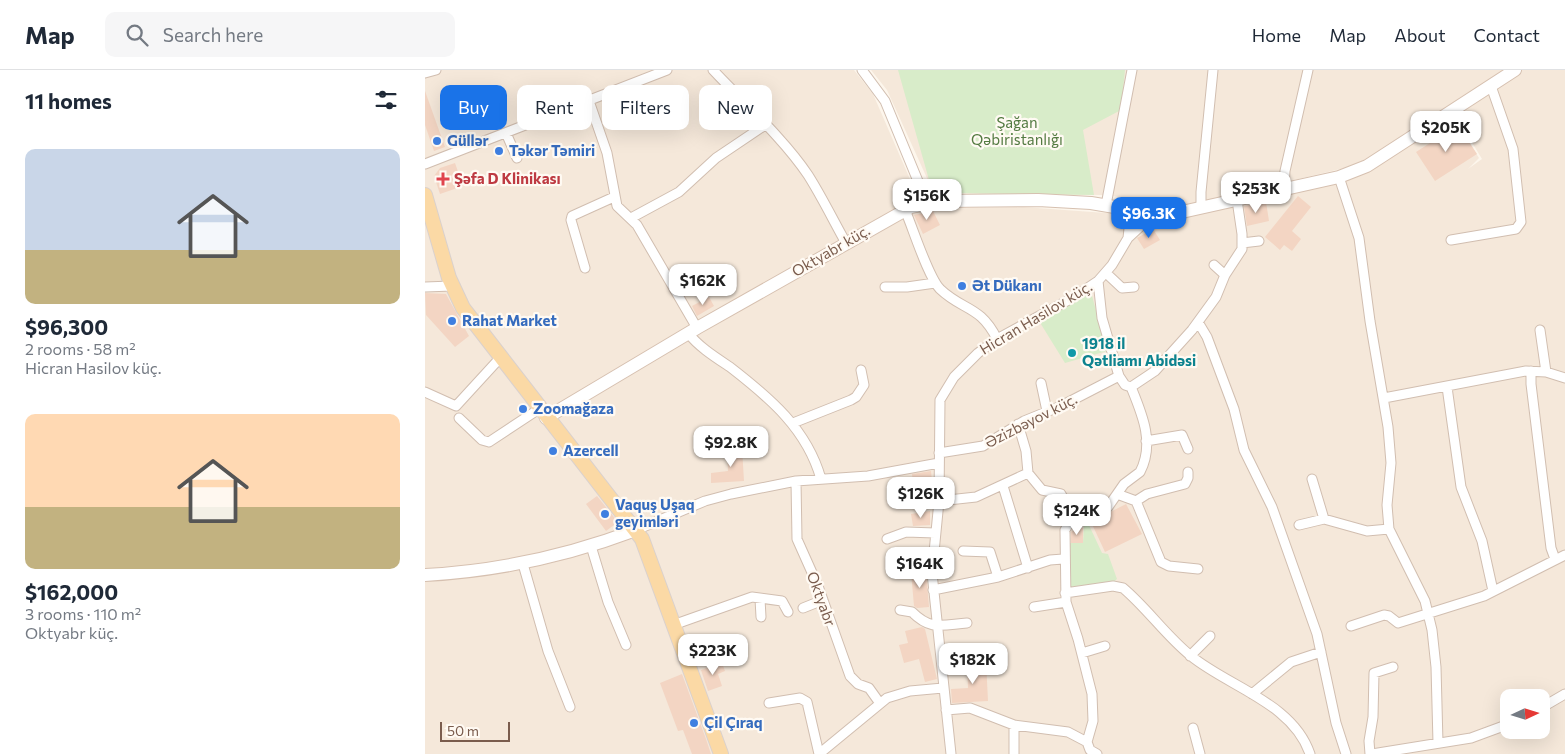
<!DOCTYPE html>
<meta charset="utf-8">
<style>
:root{--surface:#fff;--page:#f6f6f7;--text:#1f2937;--muted:#747a83;--line:#e0e1e3;--accent:#1a73e8}
body{margin:0;font-family:Commissioner,sans-serif;background:var(--page);color:var(--text);height:100vh;display:flex;flex-direction:column;font-size:19px;white-space:nowrap}
*{box-sizing:border-box;margin:0}
p{font-size:16px;color:var(--muted)}
.icon{flex:none;width:28px;height:28px;fill:none;stroke:currentColor;stroke-width:2;stroke-linecap:round;stroke-linejoin:round}
.map{position:relative;flex:1;overflow:hidden}
.side{display:flex;flex-direction:column;background:var(--surface);width:425px}
.side>*{flex:none}
.banner{position:absolute;left:15px;top:15px;width:475px;height:45px;display:flex;gap:10px}
.needle{width:32px;rotate:86deg}
.controls{position:absolute;left:1075px;top:619px;display:grid;gap:10px}
.controls a{display:grid;place-items:center;width:50px;height:50px;border-radius:10px;background:var(--surface);box-shadow:0 5px 20px #0002;font-size:25px}
.scale{position:absolute;left:15px;bottom:12px;width:70px;box-sizing:border-box;padding-left:5px;border:2px solid #7a5c4d;border-top:0;font-size:14px;line-height:18px;white-space:nowrap;color:#7a5c4d;-webkit-text-stroke:4px #fffaf3;paint-order:stroke}
.price{position:absolute;translate:-50% -42px;padding:0 11px;border-radius:10px;background:#fff;color:#222;font-size:16px;line-height:32px;filter:drop-shadow(0 1px 2px #0008)}
.price::after{content:'';position:absolute;left:50%;top:30px;width:15px;height:11px;margin-left:-8px;background:inherit;clip-path:polygon(0 0,100% 0,50% 100%)}
.price.current{background:var(--accent);color:#fff}
ul{padding:0;list-style:none}
li{display:grid;align-content:center;gap:10px;height:265px;padding:0 25px}
li span{display:grid;place-items:center;height:155px;border-radius:10px;color:#555}
li>.icon{margin-inline-start:auto}
span .icon{width:90px;height:90px;fill:#fffc;stroke-width:1}
li b{font-size:21px}
h2{display:flex;justify-content:space-between;align-items:center;height:60px;padding:0 25px;font-size:21px}
.chip{padding:0 18px;border-radius:10px;background:var(--surface);box-shadow:0 5px 20px #0002;font-size:18px;line-height:45px}
.chip.current{background:var(--accent);color:#fff}
header{display:flex;align-items:center;gap:30px;box-sizing:border-box;height:70px;padding:0 25px;background:var(--surface);border-bottom:1px solid var(--line)}
header strong{font-size:24px}
nav{display:flex;gap:28px;margin-inline-start:auto;font-size:18px}
.search{width:350px;height:45px;background:var(--page);display:flex;align-items:center;gap:12px;box-sizing:border-box;padding:0 18px;border-radius:10px;color:var(--muted);font-size:19px}
main{display:flex;flex:1;min-height:0}
.map>svg:first-child{display:block}
.residential{fill:#f5e8da;fill-rule:evenodd}
.green{fill:#d8ecc9}
.building{fill:#f3d5c3}
.lines{fill:none;stroke-linecap:round;stroke-linejoin:round}
.street-casing{stroke:#d1beb0;stroke-width:11}
.secondary-casing{stroke:#d6c0b0;stroke-width:14}
.primary-casing{stroke:#dad1cd;stroke-width:16}
.street{stroke:#fff;stroke-width:9}
.secondary{stroke:#fff;stroke-width:12}
.primary{stroke:#fbd9a5;stroke-width:14}
.shop-dot{fill:#3f7fe0;stroke:#fffaf3;stroke-width:2}
.health-dot{fill:#e0444e;stroke:#fffaf3;stroke-width:2}
.culture-dot{fill:#0f9aa8;stroke:#fffaf3;stroke-width:2}
.labels{text-anchor:middle;stroke-width:4.5;stroke-linejoin:round;paint-order:stroke}
.park-label{font-size:15px;fill:#537a41;stroke:#fffaf3}
.shop-label{font-size:15px;font-weight:bold;fill:#366cbe;stroke:#fffaf3;text-anchor:start}
.health-label{font-size:15px;font-weight:bold;fill:#be3a42;stroke:#fffaf3;text-anchor:start}
.street-label{font-size:15px;fill:#7a5c4d;stroke:#fffaf3}
.culture-label{font-size:15px;font-weight:bold;fill:#0d838f;stroke:#fffaf3;text-anchor:start}
</style>
<header>
<strong>Map</strong>
<div class="search"><svg class="icon" aria-label="search" viewBox="0 0 24 24"><circle cx="10" cy="10" r="6"/><path d="M15 15l6 6"/></svg>Search here</div>
<nav><a>Home</a><a>Map</a><a>About</a><a>Contact</a></nav>
</header>
<main>
<section class="side">
<h2>11 homes<svg class="icon" aria-label="filters" viewBox="0 0 24 24"><path d="M4 7h16M4 17h16"/><circle cx="9" cy="7" r="2"/><circle cx="15" cy="17" r="2"/></svg></h2>
<ul>
<li><span style="background:linear-gradient(#c9d6e8 65%,#c2b280 0)"><svg class="icon" aria-label="home" viewBox="0 0 24 24"><path d="M3 11l9-7 9 7M6 9v11h12V9"/></svg></span><div><b>$96,300</b><p>2 rooms · 58 m²</p><p>Hicran Hasilov küç.</p></div></li>
<li><span style="background:linear-gradient(#ffd9b3 60%,#c2b280 0)"><svg class="icon" aria-label="home" viewBox="0 0 24 24"><path d="M3 11l9-7 9 7M6 9v11h12V9"/></svg></span><div><b>$162,000</b><p>3 rooms · 110 m²</p><p>Oktyabr küç.</p></div></li>
</ul>
</section>
<div class="map">
<svg width="1140" height="684" viewBox="0 0 1140 684">
<rect width="100%" height="100%" fill="#fdf6ec"/>
<!-- residential -->
<path class="residential" d="M0 0H429L448 24 498 139 598 137 695 144 733 150 856 126 928 107 932 95 756 137 733 138 712 135 696 127 678 125 520 123 506 117 462 20 446 0H1080L1031 39 1096 0H1140V684H0ZM1028 41 1057 89 1043 99 1054 88 1025 43ZM1084 628H1116V660H1084Z"/>
<!-- green -->
<path class="green" d="M473 0H700L696 40 658 60 669 125 520 123 506 117Z
M666 222 682 281 640 293 614 251Z
M663 453 677 483 683 484 692 509 687 513 644 519 642 473H658L659 455Z"/>
<!-- building -->
<path class="building" d="M0 21 20 77 9 81 0 55Z
M1033 55 1052 84 1010 111 991 82Z
M30 93 38 116 15 124 9 106 15 98Z
M873 126 886 137 867 161 876 169 867 181 859 175 855 180 840 167Z
M841 132 844 151 822 156 819 136Z
M508 141 515 155 498 164 489 145Z
M728 159 735 170 719 179 712 168Z
M0 223 21 224 44 266 30 277 1 245Z
M284 227 289 236 272 246 267 236Z
M317 378 319 411 286 413V403L303 401 302 379Z
M506 401 508 422 499 424 496 411 488 413 487 404Z
M172 426 193 452 181 461 161 434Z
M701 434 717 464 680 482 666 452Z
M505 441V455L488 456 486 444Z
M651 458H658V473H646V462Z
M501 501 504 537 492 538 489 536 486 502Z
M497 557 500 559 512 609 500 612 494 589 479 593 474 575 483 573 480 561Z
M561 591 563 631 527 633 526 619 543 618 542 592Z
M297 593 300 601 293 604 297 616 283 621 276 600Z
M257 604 281 669 286 684H267L258 660 253 661 235 613Z"/>
<g class="lines">
<!-- street casing -->
<g class="street-casing">
<path id="street" d="M288 0C318 32 359 69 383 105 397 127 408 150 421 173
M437 0 460 31 502 133
M0 3 11 0
M164 31 182 83 192 136 212 155 272 258
M81 63 92 88
M0 94 242 0
M914 107 934 168 945 251 963 357 966 393 962 435 964 459 1000 531 1007 560 1011 597 1013 673
M859 119 860 101 883 0
M681 135 707 0
M776 138V122L788 0
M698 139 705 149 703 168 717 155 739 144
M480 140C488 158 503 207 515 219 538 241 555 235 572 269
M206 148 254 122 291 88 340 55
M1026 170 1091 159 1096 152 1088 79 1066 16
M817 173 834 171
M789 195 800 205
M160 198 146 150 147 146 189 127
M681 203 697 218 709 217
M0 217 27 216
M460 217H482L510 213
M773 252 782 267 809 339 819 380 847 437 892 564 911 653 921 684
M1115 260 1121 302
M263 263C274 277 290 287 305 297 345 328 382 359 396 409
M1106 301V314L1126 478 1130 489
M616 313 622 341
M706 317 730 301 767 260 791 227 800 205 817 179V164L812 130
M1022 317 1036 417 1057 471 1068 521
M0 322 31 336 75 288
M959 328 1101 301 1121 302 1140 308
M34 348 57 370 64 372 114 339
M368 353 426 330 431 327 439 315 436 300
M593 354 601 381 603 403 617 420 636 424 651 452
M721 371 757 365 763 379
M514 383 558 376 599 351 636 336 694 306
M887 409 899 449
M371 411 372 469 393 516 425 606 433 614 444 618 454 632
M578 416 603 498
M692 424 711 431 722 424 760 414 763 408V402
M514 431 551 427 603 403
M711 431 736 492 744 496 773 499
M874 455 899 449 942 461 964 459
M211 460 280 431 306 424 371 411 443 406 514 393
M462 469 481 462 510 463
M166 476 183 532 201 575
M538 481 565 482 573 507
M98 494 123 581 145 637
M508 520 573 507 625 490 638 489
M640 523 688 516 698 518C722 538 741 566 766 586 804 617 868 633 885 684
M335 529 336 547
M609 537 641 532
M378 538 398 530
M475 540 487 542C506 561 517 555 542 553
M248 555 327 527 357 531 363 542
M926 556 959 545 964 546 973 553 1059 526 1140 485
M657 583 680 576
M765 586 785 566
M827 624 866 592 896 582
M344 633 375 628 382 632 394 684
M1116 638 1140 624
M521 640 545 638 589 655 643 662 662 672
M589 655V684
M768 658 775 684
M394 684 462 628 485 621 518 618
M526 684 507 503 514 431 515 330 529 307 553 283 572 269 649 227 673 211 687 195 703 168
M672 684 665 680 662 672 668 651 667 624 653 569 641 532 640 460 643 455 683 437 699 414 715 402C730 373 717 344 706 317L700 315 694 306 677 248 673 211
M945 684 944 671 948 647 949 603 968 597
M947 684 1046 668 1084 654"/>
</g>
<!-- secondary casing -->
<g class="secondary-casing">
<path id="secondary" d="M121 348 272 258 486 137 516 131 613 130 666 133 713 141 748 144 914 107 942 96 1090 0
M0 505C73 501 142 486 211 460"/>
</g>
<!-- primary casing -->
<g class="primary-casing">
<path id="primary" d="M0 125 24 208 38 238 217 469 296 684"/>
</g>
<!-- street -->
<use href="#street" class="street"/>
<!-- secondary -->
<use href="#secondary" class="secondary"/>
<!-- primary -->
<use href="#primary" class="primary"/>
</g>
<!-- markers -->
<g class="shop-dot">
<circle cx="12" cy="71" r="5"/>
<circle cx="74" cy="81" r="5"/>
<circle cx="537" cy="216" r="5"/>
<circle cx="27" cy="251" r="5"/>
<circle cx="98" cy="339" r="5"/>
<circle cx="128" cy="381" r="5"/>
<circle cx="180" cy="444" r="5"/>
<circle cx="269" cy="653" r="5"/>
</g>
<path class="health-dot" d="M15.5 101.5h5v5h5v5h-5v5h-5v-5h-5v-5h5z"/>
<circle class="culture-dot" cx="647" cy="283" r="5"/>
<g class="labels">
<!-- park labels -->
<g class="park-label">
<text x="592" y="58">Şağan<tspan x="592" dy="17">Qəbiristanlığı</tspan></text>
</g>
<!-- shop labels -->
<g class="shop-label">
<text x="22" y="76">Güllər</text>
<text x="84" y="86">Təkər Təmiri</text>
<text x="547" y="221">Ət Dükanı</text>
<text x="37" y="256">Rahat Market</text>
<text x="108" y="344">Zoomağaza</text>
<text x="138" y="386">Azercell</text>
<text x="190" y="440">Vaquş Uşaq<tspan x="190" dy="17">geyimləri</tspan></text>
<text x="279" y="658">Çil Çıraq</text>
</g>
<!-- health labels -->
<g class="health-label">
<text x="29" y="114">Şəfa D Klinikası</text>
</g>
<!-- street labels -->
<g class="street-label">
<text transform="translate(406 181) rotate(-30)" y="5">Oktyabr küç.</text>
<text transform="translate(611 248) rotate(-31)" y="5">Hicran Hasilov küç.</text>
<text transform="translate(606 351) rotate(-27)" y="5">Əzizbəyov küç.</text>
<text transform="translate(396 529) rotate(70)" y="5">Oktyabr</text>
</g>
<!-- culture labels -->
<g class="culture-label">
<text x="657" y="279">1918 il<tspan x="657" dy="17">Qətliamı Abidəsi</tspan></text>
</g>
</g>
</svg>
<div class="controls">
<a><svg class="needle" viewBox="-14 -14 28 28"><path d="M0-13l5 13h-10z" fill="#e53935"/><path d="M0 13l5-13h-10z" fill="#747a83"/></svg></a>
</div>
<div class="scale">50 m</div>
<b class="price" style="left:1021px;top:83px">$205K</b>
<b class="price" style="left:831px;top:144px">$253K</b>
<b class="price" style="left:502px;top:151px">$156K</b>
<b class="price current" style="left:724px;top:169px">$96.3K</b>
<b class="price" style="left:278px;top:236px">$162K</b>
<b class="price" style="left:306px;top:398px">$92.8K</b>
<b class="price" style="left:496px;top:449px">$126K</b>
<b class="price" style="left:652px;top:466px">$124K</b>
<b class="price" style="left:495px;top:519px">$164K</b>
<b class="price" style="left:288px;top:606px">$223K</b>
<b class="price" style="left:548px;top:615px">$182K</b>
<div class="banner">
<a class="chip current">Buy</a>
<a class="chip">Rent</a>
<a class="chip">Filters</a>
<a class="chip">New</a>
</div>
</div>
</main>
